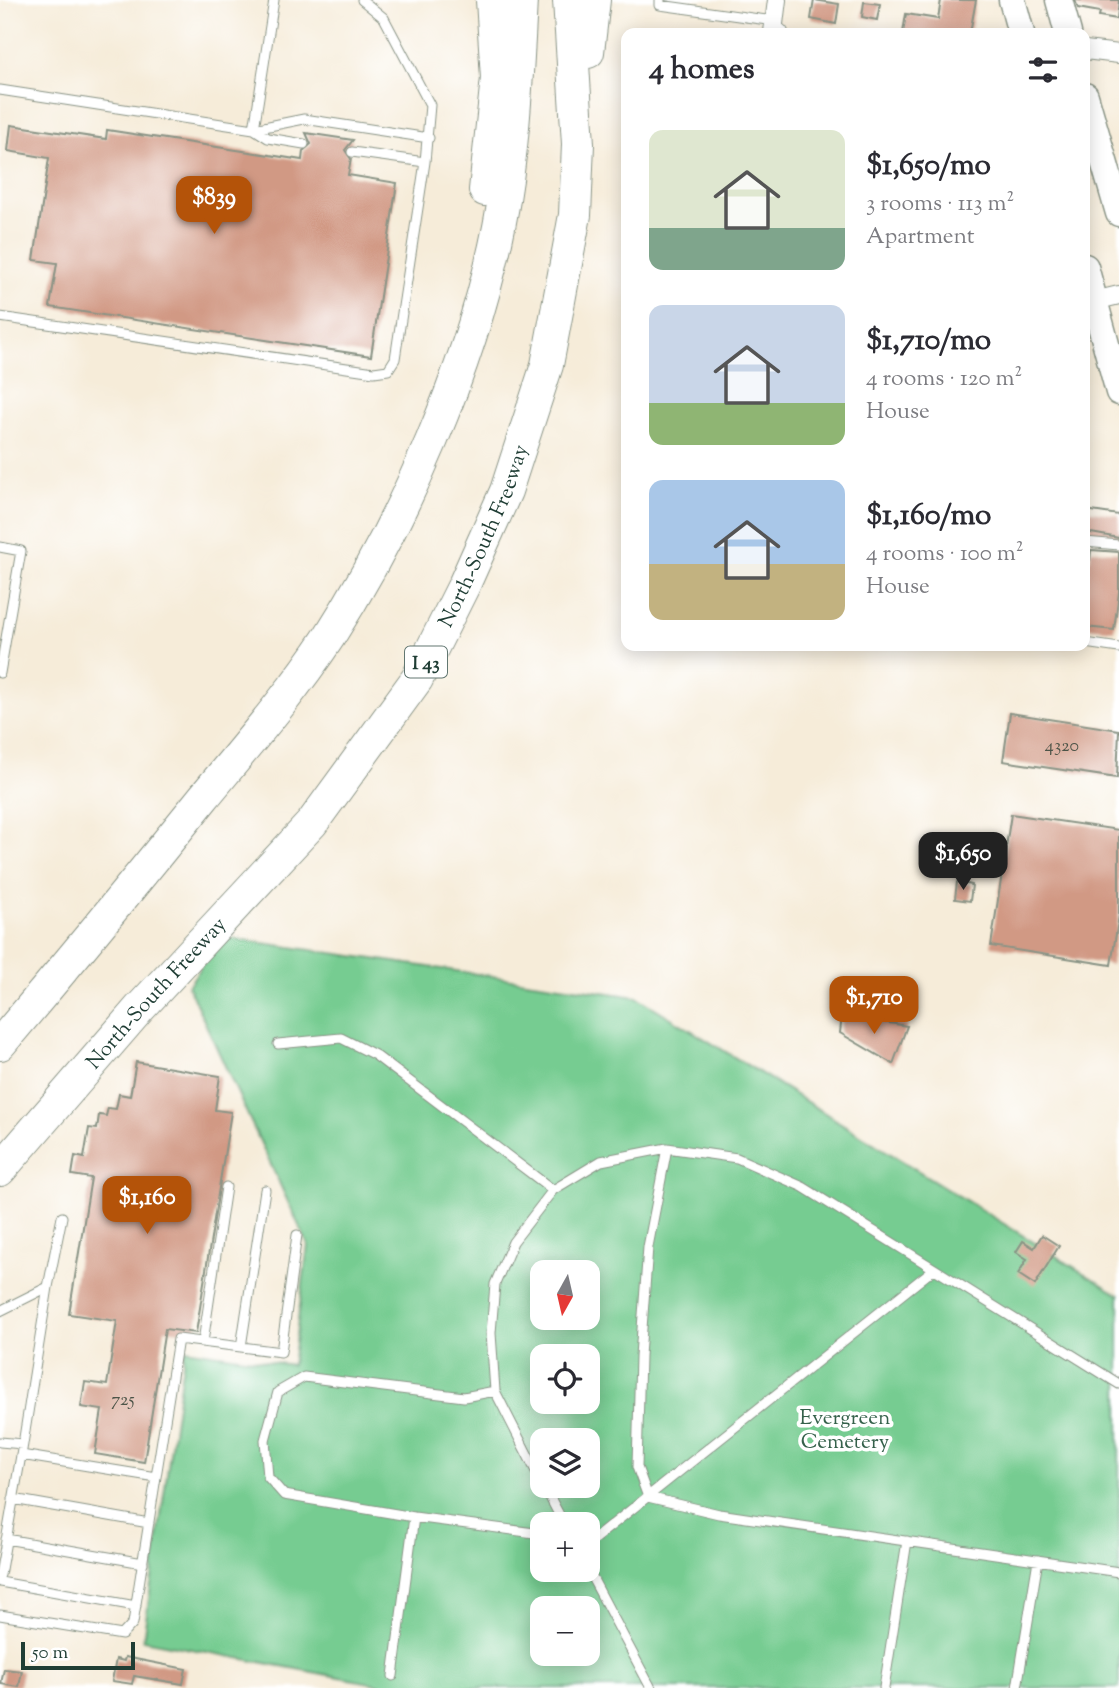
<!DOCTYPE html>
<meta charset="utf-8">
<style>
:root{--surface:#fff;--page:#f7f7f7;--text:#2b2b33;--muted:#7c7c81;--accent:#b45309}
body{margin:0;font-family:"Sorts Mill Goudy",serif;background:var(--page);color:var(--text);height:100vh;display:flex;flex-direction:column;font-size:26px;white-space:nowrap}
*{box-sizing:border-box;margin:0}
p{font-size:23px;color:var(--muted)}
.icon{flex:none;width:38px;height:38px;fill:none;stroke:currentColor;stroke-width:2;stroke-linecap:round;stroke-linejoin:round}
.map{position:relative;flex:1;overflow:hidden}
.sheet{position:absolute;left:621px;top:28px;width:469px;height:623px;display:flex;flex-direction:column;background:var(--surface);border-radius:14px;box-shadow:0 4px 18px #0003}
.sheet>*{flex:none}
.needle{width:46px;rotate:188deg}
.fabs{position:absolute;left:530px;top:1260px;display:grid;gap:14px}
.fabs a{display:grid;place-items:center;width:70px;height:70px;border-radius:14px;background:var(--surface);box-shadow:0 4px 18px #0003;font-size:35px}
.scale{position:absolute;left:21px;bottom:18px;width:114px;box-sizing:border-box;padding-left:7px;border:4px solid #1f3d34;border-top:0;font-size:19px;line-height:24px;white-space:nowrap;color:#1f3d34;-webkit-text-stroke:5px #fff;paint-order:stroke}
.price{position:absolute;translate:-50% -60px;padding:0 16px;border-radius:14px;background:var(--accent);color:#fff;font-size:23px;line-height:46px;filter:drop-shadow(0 2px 4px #0008)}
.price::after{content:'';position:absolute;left:50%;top:42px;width:21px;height:16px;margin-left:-10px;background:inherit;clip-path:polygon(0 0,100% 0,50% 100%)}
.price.on{background:#222;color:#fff}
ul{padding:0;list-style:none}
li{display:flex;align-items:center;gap:21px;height:175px;padding:0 28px}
li span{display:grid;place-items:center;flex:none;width:196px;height:140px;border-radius:14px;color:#555}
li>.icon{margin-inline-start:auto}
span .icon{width:84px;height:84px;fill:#fffc;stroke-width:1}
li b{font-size:30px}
h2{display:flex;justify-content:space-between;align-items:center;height:84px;padding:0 28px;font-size:30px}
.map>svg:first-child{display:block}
.green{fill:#76cc91;stroke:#4a8462;stroke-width:2;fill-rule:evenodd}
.building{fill:#d19984}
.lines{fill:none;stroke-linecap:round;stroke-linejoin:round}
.lane-casing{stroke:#8a9486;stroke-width:11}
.street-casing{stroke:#8a9486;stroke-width:20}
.primary-casing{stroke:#8a9486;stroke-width:29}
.highway-casing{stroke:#8a9486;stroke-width:34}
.lane{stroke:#fff;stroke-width:9}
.street{stroke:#fff;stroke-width:18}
.primary{stroke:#fff;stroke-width:26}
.highway{stroke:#fff;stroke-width:32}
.labels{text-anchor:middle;stroke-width:7;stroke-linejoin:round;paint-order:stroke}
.number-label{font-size:18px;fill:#4c5448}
.shield{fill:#fff;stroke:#627771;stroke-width:2}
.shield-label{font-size:19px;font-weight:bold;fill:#1f3d34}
.street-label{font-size:21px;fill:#1f3d34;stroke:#fff}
.park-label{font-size:21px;fill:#35614b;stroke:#fff}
</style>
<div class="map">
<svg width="1119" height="1688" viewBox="0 0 1119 1688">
<rect width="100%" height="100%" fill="#fff"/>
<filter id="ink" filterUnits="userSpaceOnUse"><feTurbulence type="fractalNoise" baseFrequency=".0143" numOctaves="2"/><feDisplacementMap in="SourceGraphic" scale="14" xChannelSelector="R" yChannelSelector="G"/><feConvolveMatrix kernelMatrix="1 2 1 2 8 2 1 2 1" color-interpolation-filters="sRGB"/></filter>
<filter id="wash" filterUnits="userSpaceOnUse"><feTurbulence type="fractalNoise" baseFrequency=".00686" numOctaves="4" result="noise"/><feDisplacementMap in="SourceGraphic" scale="28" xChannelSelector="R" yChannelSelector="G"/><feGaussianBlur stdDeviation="1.57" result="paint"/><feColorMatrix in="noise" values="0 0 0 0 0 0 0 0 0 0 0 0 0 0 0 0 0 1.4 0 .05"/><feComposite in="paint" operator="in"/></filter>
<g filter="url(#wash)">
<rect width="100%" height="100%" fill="#f6ecd9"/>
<!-- green -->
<path class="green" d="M221 937 637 997 1119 1295V1688H397L143 1640 185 1349 292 1365 308 1245 188 986ZM542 1272H588V1318H542ZM542 1356H588V1402H542ZM542 1440H588V1486H542ZM542 1524H588V1570H542ZM542 1608H588V1654H542Z"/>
<g id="blocks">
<!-- building -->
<path class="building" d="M814 0 839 4 836 24 811 19Z
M941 0H976L970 33H903L906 14 938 19Z
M1075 0H1119L1117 19 1099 16 1100 12 1078 8Z
M864 2 880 4 877 20 862 17Z
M11 125 106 139 107 130 302 160 303 151 311 144 306 133 353 140 345 150 351 159 348 175 397 183 371 356 50 307 57 263 34 260 49 158 8 151Z
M1085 510 1119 515V538L1085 532Z
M1091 550 1119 552V592L1114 630 1085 627V560H1090Z
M1010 713 1119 730 1117 778 1003 761Z
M1011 814 1119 830V915L1111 965 991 946Z
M957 882 972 885 970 901 955 899Z
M842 1015 907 1026 893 1064 840 1033Z
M136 1062 220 1076 215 1110 231 1112 196 1333 165 1329 144 1462 95 1454 102 1410 81 1407 85 1382 107 1385 117 1321 69 1314 91 1178 72 1175 75 1156 84 1158 89 1128 97 1129 99 1115 106 1116 108 1108 116 1109 119 1094 130 1096Z
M1042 1235 1059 1246 1035 1285 1018 1274 1027 1259 1016 1252 1023 1241 1034 1248Z
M125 1657 186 1669 183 1684 134 1676 132 1684 112 1681 116 1659 124 1661Z
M4 1669 22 1671 19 1687 1 1684Z"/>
</g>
</g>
<g filter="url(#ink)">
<use href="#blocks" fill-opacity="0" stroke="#8a9486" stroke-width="2"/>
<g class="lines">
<!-- lane casing -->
<g class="lane-casing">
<path id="lane" d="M274 0 254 129 304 119 429 138
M660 0V5L774 21
M0 90 254 129 268 138 304 144
M352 152 425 162
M0 317 374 372 388 370 395 359 425 162 430 105 384 18 362 0
M1085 542 1119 545
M0 547 21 551 0 673
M1085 643 1119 648
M278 1044 341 1038 375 1055 553 1190
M667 1148 648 1247 640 1356 637 1467 648 1497 719 1514 1119 1572
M0 1311 48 1287 62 1217
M203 1342 226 1187
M241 1347 265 1190
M0 1442 23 1444 0 1575
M23 1444 48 1287
M21 1455 156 1477 178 1339 281 1352 297 1235
M542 1483 495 1391 491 1333 495 1284 513 1242 553 1190 601 1161 667 1148 737 1158 803 1187 1119 1384
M544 1486 564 1524
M13 1499 149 1523
M414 1517 284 1495 268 1477 265 1440 278 1392 304 1377 464 1397 495 1391
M6 1539 143 1563
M588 1544 934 1269
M588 1570 651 1688
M0 1582 136 1606
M0 1615 122 1635 133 1623 156 1477
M393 1676 414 1517 542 1534
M884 1688 907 1541
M1017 1688 1038 1560"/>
</g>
<!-- street casing -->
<g class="street-casing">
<path id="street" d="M777 0 773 32 779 33
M1085 50 1119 54
M1094 301 1119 295"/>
</g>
<!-- primary casing -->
<g class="primary-casing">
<path id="primary" d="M1012 0 1021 33
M1059 0 1068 33
M1085 96 1119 213
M1085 267 1119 392"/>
</g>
<!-- highway casing -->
<g class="highway-casing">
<g id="highway">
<path d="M588 52 594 0"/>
<path d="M485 190 497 78 492 0"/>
<path d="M0 1044C69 963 136 881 203 798 246 746 292 693 329 637 404 520 472 364 499 227 514 152 517 77 521 0"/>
<path id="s1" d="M0 1170 139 1009 312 823 417 679 464 585 506 491 547 365 575 215 578 144 569 0"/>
</g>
</g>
<!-- lane -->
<use href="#lane" class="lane"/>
<!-- street -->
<use href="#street" class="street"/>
<!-- primary -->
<use href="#primary" class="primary"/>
<!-- highway -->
<use href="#highway" class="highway"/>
</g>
</g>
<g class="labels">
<!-- number labels -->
<g class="number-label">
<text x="1062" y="751">4320</text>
<text x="123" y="1405">725</text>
</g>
<!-- shield labels -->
<rect class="shield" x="405" y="646.5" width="42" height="31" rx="5"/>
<g class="shield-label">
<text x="426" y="669">I 43</text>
</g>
<!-- street labels -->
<g class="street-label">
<text dy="7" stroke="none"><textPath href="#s1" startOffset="803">North-South Freeway</textPath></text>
<text dy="7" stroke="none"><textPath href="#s1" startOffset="236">North-South Freeway</textPath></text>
</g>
<!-- park labels -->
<g class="park-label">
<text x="845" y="1424">Evergreen<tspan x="845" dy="24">Cemetery</tspan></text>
</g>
</g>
</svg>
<div class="fabs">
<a><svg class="needle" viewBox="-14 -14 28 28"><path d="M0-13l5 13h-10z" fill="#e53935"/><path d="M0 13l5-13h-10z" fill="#7c7c81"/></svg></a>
<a><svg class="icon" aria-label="locate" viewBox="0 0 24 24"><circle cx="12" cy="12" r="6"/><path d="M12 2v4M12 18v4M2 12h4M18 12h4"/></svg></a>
<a><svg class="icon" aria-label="layers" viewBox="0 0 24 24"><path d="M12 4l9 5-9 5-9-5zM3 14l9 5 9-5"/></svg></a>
<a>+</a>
<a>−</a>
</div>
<div class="scale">50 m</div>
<b class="price" style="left:214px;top:236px">$839</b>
<b class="price on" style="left:963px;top:892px">$1,650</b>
<b class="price" style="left:874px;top:1036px">$1,710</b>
<b class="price" style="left:147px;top:1236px">$1,160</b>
<section class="sheet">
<h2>4 homes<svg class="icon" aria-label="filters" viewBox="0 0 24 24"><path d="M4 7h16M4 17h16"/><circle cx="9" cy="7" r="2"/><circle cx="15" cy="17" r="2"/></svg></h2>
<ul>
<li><span style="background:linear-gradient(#dfe7d0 70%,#7fa58c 0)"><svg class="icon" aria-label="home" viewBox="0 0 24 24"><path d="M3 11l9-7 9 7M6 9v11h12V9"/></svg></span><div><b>$1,650/mo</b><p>3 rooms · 113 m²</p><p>Apartment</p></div></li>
<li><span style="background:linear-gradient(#c9d6e8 70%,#8fb573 0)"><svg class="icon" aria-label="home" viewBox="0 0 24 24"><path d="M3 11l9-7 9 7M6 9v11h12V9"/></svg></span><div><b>$1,710/mo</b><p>4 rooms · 120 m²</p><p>House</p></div></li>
<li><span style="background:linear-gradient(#a9c7e8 60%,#c2b280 0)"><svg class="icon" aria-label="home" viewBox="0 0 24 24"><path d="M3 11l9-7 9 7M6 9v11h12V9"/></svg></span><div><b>$1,160/mo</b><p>4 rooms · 100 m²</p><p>House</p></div></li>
</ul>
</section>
</div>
